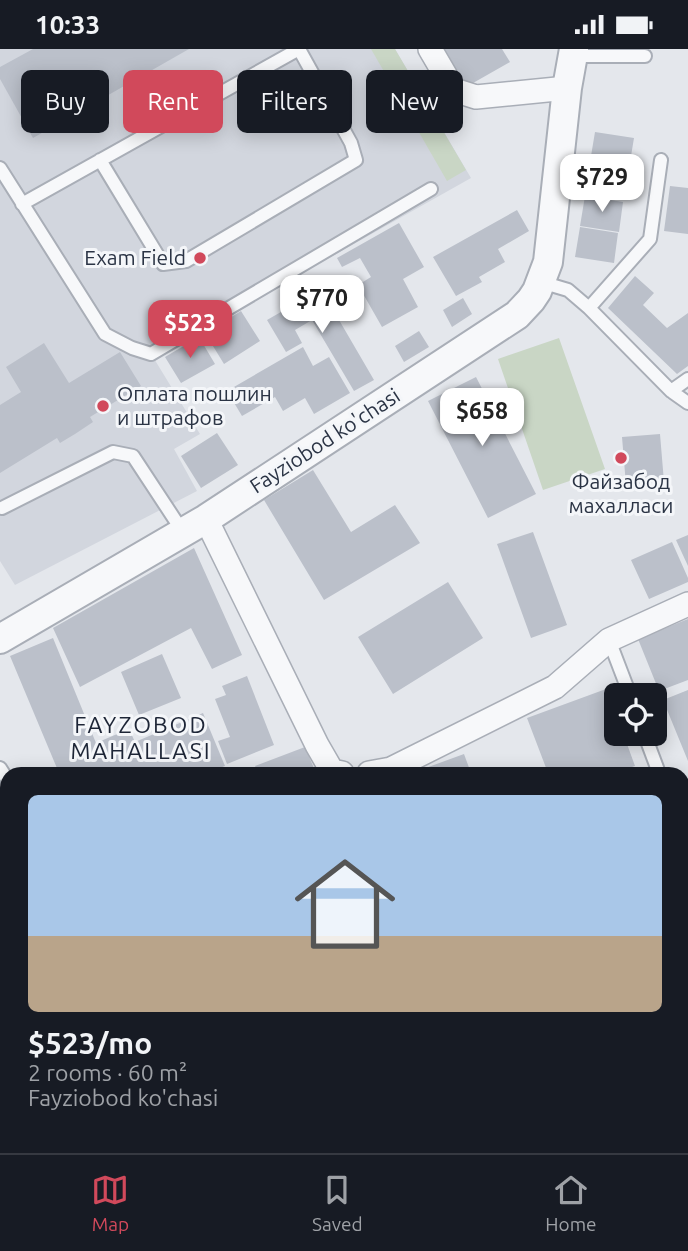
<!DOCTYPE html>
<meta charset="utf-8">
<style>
:root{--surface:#171b24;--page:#242831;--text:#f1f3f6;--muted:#9ea1a6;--line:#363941;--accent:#d1495b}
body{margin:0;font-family:Ubuntu,sans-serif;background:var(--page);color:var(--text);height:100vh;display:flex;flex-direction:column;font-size:26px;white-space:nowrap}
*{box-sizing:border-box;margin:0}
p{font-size:23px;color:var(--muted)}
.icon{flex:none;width:38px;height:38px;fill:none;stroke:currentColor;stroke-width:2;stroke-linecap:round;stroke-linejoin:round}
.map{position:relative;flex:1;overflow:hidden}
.panel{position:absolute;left:0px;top:718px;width:690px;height:387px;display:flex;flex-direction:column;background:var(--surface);border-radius:21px 21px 0 0;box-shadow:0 4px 18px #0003}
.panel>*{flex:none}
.top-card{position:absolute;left:21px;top:21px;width:648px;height:63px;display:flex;gap:14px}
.buttons{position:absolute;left:604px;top:634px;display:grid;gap:14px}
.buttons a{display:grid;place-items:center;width:63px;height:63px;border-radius:10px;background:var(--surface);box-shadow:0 4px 18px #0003;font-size:35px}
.price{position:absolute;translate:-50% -60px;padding:0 16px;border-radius:14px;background:#fff;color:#222;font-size:23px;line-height:46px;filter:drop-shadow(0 2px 4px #0008)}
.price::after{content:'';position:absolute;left:50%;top:42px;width:21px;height:16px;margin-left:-10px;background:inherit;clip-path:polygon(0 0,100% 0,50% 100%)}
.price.active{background:var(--accent);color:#fff}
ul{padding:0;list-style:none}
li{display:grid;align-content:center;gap:14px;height:371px;padding:0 28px}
li span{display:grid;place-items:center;height:217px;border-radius:10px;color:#555}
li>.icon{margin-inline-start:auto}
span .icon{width:126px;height:126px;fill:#fffc;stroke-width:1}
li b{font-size:30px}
.tag{padding:0 24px;border-radius:10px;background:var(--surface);box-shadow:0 4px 18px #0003;font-size:24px;line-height:63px}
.tag.active{background:var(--accent);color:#fff}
.status{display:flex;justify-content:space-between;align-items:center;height:49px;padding:0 35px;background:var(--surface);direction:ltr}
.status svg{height:19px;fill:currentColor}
.tab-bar{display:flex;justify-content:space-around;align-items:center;height:98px;border-top:2px solid var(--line);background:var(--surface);font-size:19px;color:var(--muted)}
.tab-bar a{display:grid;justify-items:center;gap:4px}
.tab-bar .active{color:var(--accent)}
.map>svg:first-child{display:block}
.built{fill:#d2d6de}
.green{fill:#c9d6c5}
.building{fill:#bbc0ca}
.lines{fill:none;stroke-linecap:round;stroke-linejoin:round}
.service-casing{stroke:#a9aeb7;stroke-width:16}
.minor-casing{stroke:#a9aeb7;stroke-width:26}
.tertiary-casing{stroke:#a9aeb7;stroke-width:32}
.service{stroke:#f7f8fa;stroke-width:12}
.minor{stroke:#f7f8fa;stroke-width:23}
.tertiary{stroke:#f7f8fa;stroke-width:28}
.poi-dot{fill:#d1495b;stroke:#f4f6f9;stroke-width:2.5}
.labels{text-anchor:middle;stroke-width:6;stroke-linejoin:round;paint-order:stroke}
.poi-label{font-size:21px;fill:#2b3445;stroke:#f4f6f9;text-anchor:end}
.street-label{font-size:21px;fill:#2b3445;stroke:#f4f6f9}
.neighbourhood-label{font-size:23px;letter-spacing:2px;fill:#1d2536;stroke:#f4f6f9}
</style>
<div class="status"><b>10:33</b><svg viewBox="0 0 49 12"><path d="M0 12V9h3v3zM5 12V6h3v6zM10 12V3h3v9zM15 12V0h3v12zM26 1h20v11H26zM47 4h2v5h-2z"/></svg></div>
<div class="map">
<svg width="688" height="1104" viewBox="0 0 688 1104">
<rect width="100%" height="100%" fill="#e4e7ec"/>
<!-- built -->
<path class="built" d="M0 0H395L471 129 153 308 200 385 174 400 197 442 15 536 0 512Z
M688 917V1104H420L429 1097H682V921Z"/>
<!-- green -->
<path class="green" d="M371 0H395L466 121 447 132Z
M559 289 605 420 543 441 498 310Z"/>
<!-- building -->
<path class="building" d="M33 0H189L33 89 0 30V18Z
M444 0H502L510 13 466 38Z
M595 83 634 89 629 119 590 113Z
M590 115 629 121 624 151 586 145Z
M670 137 688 139V185L664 182Z
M585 147 623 153 619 183 580 177Z
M517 161 529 182 498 200 505 213 479 228 482 233 456 247 433 208Z
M399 174 424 218 403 230 418 258 382 278 358 236 371 228 360 209 342 218 337 209Z
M580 178 618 184 614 214 575 208Z
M635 227 654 244 643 256 667 279 688 264V317L677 325 608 259Z
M321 240 374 331 354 342 312 271 295 281 302 294 286 303 267 271Z
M463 249 472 265 452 278 443 261Z
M241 262 260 292 224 315 205 284Z
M419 282 429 298 404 313 395 297Z
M199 288 215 315 181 334 165 308Z
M44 294 69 334 120 303 141 337 90 368 93 373 75 385 60 394 57 389 0 424V356L21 343 6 318Z
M303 298 313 317 329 308 350 344 314 365 305 349 283 362 275 348 242 367 227 342Z
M476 328 536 445 488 469 428 352Z
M217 384 238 416 201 439 181 407Z
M660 385 664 433 626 436 622 388Z
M313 421 351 483 395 456 420 494 324 551 264 451Z
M533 483 567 576 531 589 497 495Z
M688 486V517L676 491Z
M672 493 688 529V533L649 550 631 511Z
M194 499 242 606 212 620 191 579 80 638 53 579Z
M448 533 483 589 393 645 358 588Z
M688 570V631L659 642 638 590Z
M53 589 96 694 129 680 135 693 203 664 225 717 207 724H59L10 607Z
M162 605 181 649 139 666 121 623Z
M247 627 274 696 227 715 218 692 230 688 215 650 226 646 222 637Z
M606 640 616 666V684H623L635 717 614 724H548L527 669Z
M688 641V712L663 651Z
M305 698 316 724H259L255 717Z
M464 705 471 724H412Z
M0 942 7 955V960L0 964Z
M7 984V1048L0 1051V988Z
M38 1097H74L77 1104H54L53 1101 48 1104H42Z"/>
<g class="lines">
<!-- service casing -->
<g class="service-casing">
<path id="service" d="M573 7H645
M100 111 163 215 186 212 356 111 351 94 299 0
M0 119 105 285 132 299 151 305 431 140
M22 155 299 0
M541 233 568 241 589 259 671 342 688 354
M589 259 650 190 661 111
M671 342 688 330
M2 459 113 403 133 407 183 483
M609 591 630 646
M644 684 659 724
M0 719 7 730
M0 766 7 762
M682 785 688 800"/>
</g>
<!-- minor casing -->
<g class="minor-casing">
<path id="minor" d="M430 0 454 41 476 48 567 39
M206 470 317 696 332 722 342 724
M369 724 391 720 555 638 609 591 688 555
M0 977 7 972
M285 1104 289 1097"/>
</g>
<!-- tertiary casing -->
<g class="tertiary-casing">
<path id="tertiary" d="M0 590 206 470 517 266 531 251 537 242 548 213 567 39 574 0"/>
</g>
<!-- service -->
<use href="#service" class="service"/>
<!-- minor -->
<use href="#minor" class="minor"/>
<!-- tertiary -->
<use href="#tertiary" class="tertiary"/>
</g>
<!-- markers -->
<g class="poi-dot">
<circle cx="200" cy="209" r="7"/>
<circle cx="103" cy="357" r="7"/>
<circle cx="621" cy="409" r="7"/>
</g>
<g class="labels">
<!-- poi labels -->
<g class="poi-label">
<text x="186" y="216">Exam Field</text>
<text x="117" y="352" text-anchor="start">Оплата пошлин<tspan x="117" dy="24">и штрафов</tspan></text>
<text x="621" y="440" text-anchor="middle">Файзабод<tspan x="621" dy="24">махалласи</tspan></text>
</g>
<!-- street labels -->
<g class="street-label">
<text transform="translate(325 392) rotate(-33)" y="7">Fayziobod ko'chasi</text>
</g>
<!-- neighbourhood labels -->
<g class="neighbourhood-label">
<text x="141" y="684">FAYZOBOD<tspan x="141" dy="26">MAHALLASI</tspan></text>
</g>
</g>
</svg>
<div class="buttons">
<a><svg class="icon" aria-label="locate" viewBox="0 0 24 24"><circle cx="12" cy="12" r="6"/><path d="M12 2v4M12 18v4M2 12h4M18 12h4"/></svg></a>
</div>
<b class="price" style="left:602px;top:165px">$729</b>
<b class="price" style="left:322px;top:286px">$770</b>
<b class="price active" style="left:190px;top:311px">$523</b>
<b class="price" style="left:482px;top:399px">$658</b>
<div class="top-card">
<a class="tag">Buy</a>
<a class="tag active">Rent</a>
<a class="tag">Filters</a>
<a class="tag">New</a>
</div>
<section class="panel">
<ul>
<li><span style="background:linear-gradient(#a9c7e8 65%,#b9a48a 0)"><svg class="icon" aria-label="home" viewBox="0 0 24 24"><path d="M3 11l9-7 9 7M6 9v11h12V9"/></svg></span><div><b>$523/mo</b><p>2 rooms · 60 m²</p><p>Fayziobod ko'chasi</p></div></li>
</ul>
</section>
</div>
<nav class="tab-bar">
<a class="active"><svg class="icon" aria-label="map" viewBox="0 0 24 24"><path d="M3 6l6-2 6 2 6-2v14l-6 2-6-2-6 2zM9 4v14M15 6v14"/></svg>Map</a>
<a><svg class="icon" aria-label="saved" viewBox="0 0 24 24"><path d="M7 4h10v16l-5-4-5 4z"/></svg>Saved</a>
<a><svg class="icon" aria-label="home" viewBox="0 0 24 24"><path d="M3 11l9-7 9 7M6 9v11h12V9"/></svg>Home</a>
</nav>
